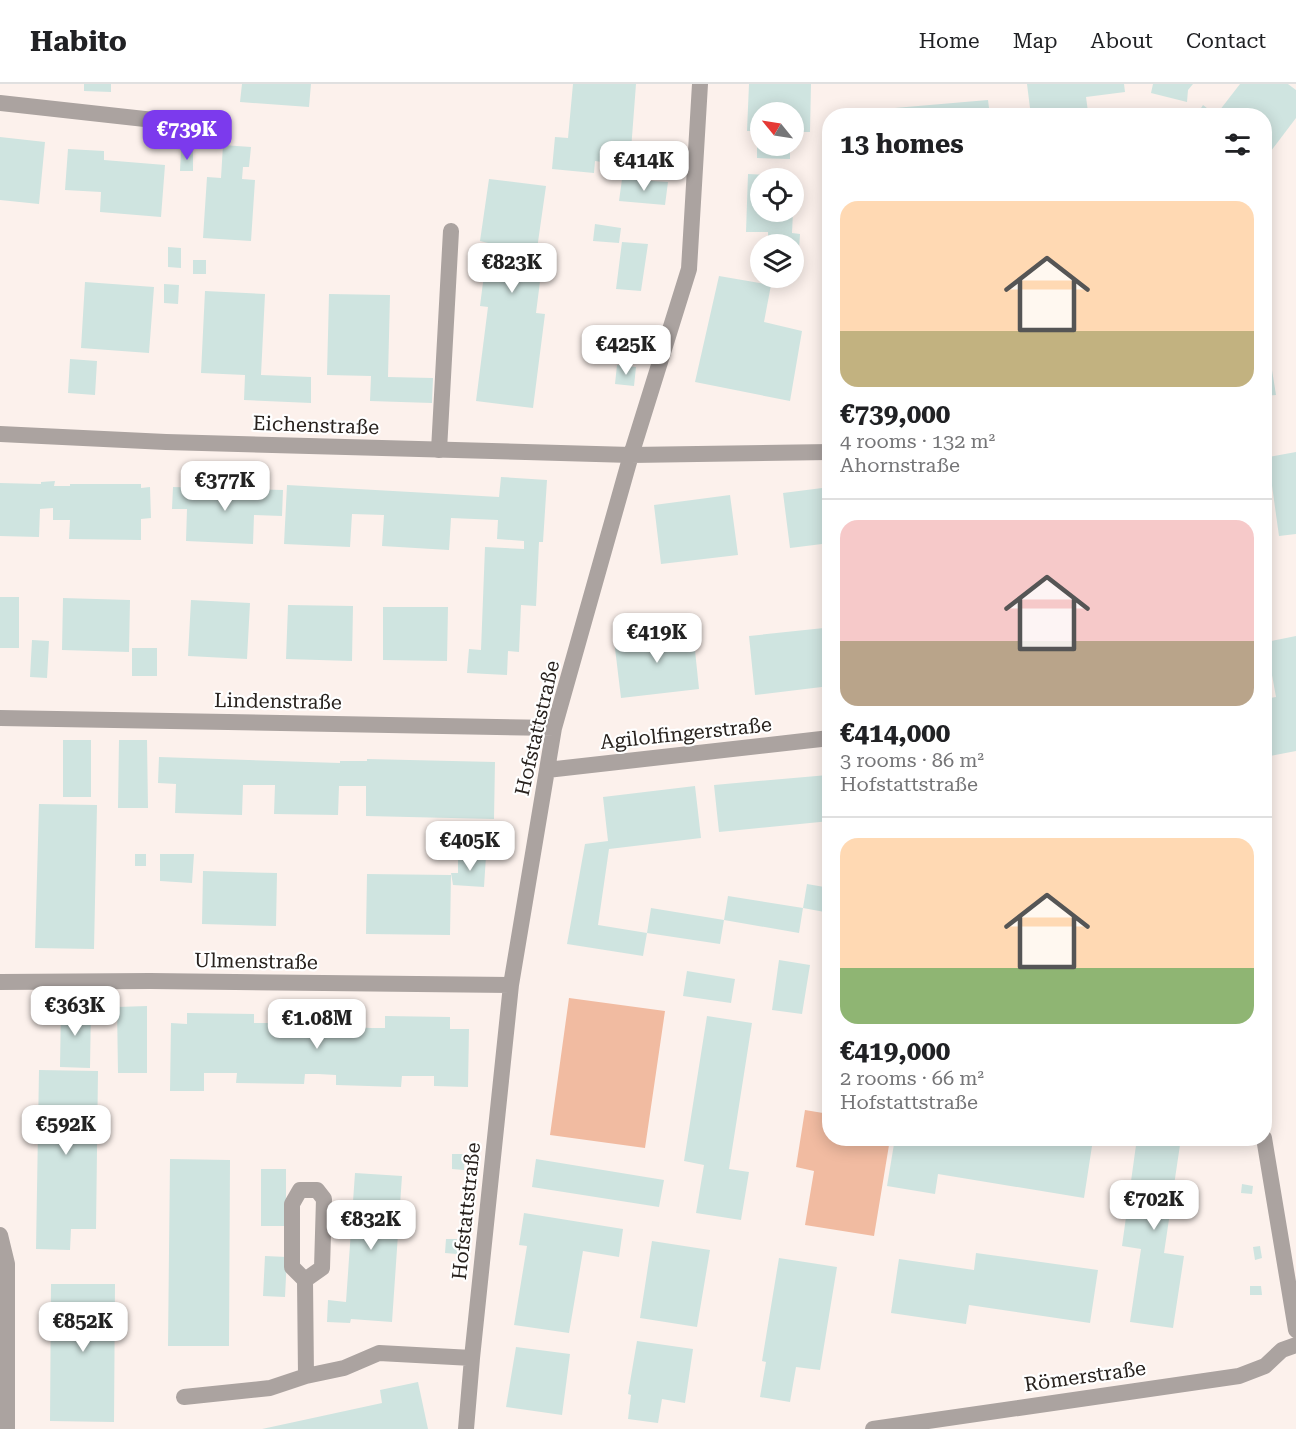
<!DOCTYPE html>
<meta charset="utf-8">
<style>
:root{--surface:#fff;--page:#f6f6f6;--text:#202124;--muted:#757577;--line:#e0e0e0;--accent:#7c3aed}
body{margin:0;font-family:"Roboto Serif",serif;background:var(--page);color:var(--text);height:100vh;display:flex;flex-direction:column;font-size:22px;white-space:nowrap}
*{box-sizing:border-box;margin:0}
p{font-size:20px;color:var(--muted)}
.icon{flex:none;width:33px;height:33px;fill:none;stroke:currentColor;stroke-width:2;stroke-linecap:round;stroke-linejoin:round}
.map{position:relative;flex:1;overflow:hidden}
.panel{position:absolute;left:822px;top:24px;width:450px;height:1038px;display:flex;flex-direction:column;background:var(--surface);border-radius:24px;box-shadow:0 3px 15px #0003}
.panel>*{flex:none}
.needle{width:39px;rotate:300deg}
.tools{position:absolute;left:750px;top:18px;display:grid;gap:12px}
.tools a{display:grid;place-items:center;width:54px;height:54px;border-radius:50%;background:var(--surface);box-shadow:0 3px 15px #0003;font-size:30px}
.price{position:absolute;translate:-50% -51px;padding:0 14px;border-radius:12px;background:#fff;color:#222;font-size:20px;line-height:39px;filter:drop-shadow(0 2px 3px #0008)}
.price::after{content:'';position:absolute;left:50%;top:36px;width:18px;height:14px;margin-left:-9px;background:inherit;clip-path:polygon(0 0,100% 0,50% 100%)}
.price.current{background:var(--accent);color:#fff}
ul{padding:0;list-style:none}
li{display:grid;align-content:center;gap:12px;height:318px;padding:0 18px}
li+li{border-top:2px solid var(--line)}
li span{display:grid;place-items:center;height:186px;border-radius:18px;color:#555}
li>.icon{margin-inline-start:auto}
span .icon{width:108px;height:108px;fill:#fffc;stroke-width:1}
li b{font-size:26px}
h2{display:flex;justify-content:space-between;align-items:center;height:72px;padding:0 18px;font-size:26px}
header{display:flex;align-items:center;gap:36px;box-sizing:border-box;height:84px;padding:0 30px;background:var(--surface);border-bottom:2px solid var(--line)}
header strong{font-size:28px}
nav{display:flex;gap:33px;margin-inline-start:auto;font-size:21px}
.map>svg:first-child{display:block}
.green{fill:#f1bba1}
.building{fill:#cfe4e0}
.lines{fill:none;stroke-linecap:round;stroke-linejoin:round}
.service{stroke:#aba3a0;stroke-width:16}
.minor{stroke:#aba3a0;stroke-width:16}
.labels{text-anchor:middle;stroke-width:4.5;stroke-linejoin:round;paint-order:stroke}
.street-label{font-size:20px;fill:#27211d;stroke:#fff}
</style>
<header>
<strong>Habito</strong>
<nav><a>Home</a><a>Map</a><a>About</a><a>Contact</a></nav>
</header>
<div class="map">
<svg width="1296" height="1345" viewBox="0 0 1296 1345">
<rect width="100%" height="100%" fill="#fcf1ec"/>
<!-- green -->
<path class="green" d="M569 914 665 927 645 1064 550 1051Z
M805 1026 829 1030 830 1054 890 1055 874 1152 805 1141 814 1087 796 1083Z"/>
<!-- building -->
<path class="building" d="M84 0H111V8L84 7Z
M242 0H311L309 23 240 18Z
M573 0H636L631 66 610 64 609 79 595 77 594 89 552 85 555 53 568 54Z
M749 0H811L810 48H794V28H760V62H790V75L757 74V47H747Z
M1027 0H1124L1125 8 1086 13 1088 28 1060 32H1031Z
M1153 0H1193L1188 6 1187 18 1151 9Z
M1240 0H1288L1296 6V34L1264 76V32H1196L1203 21 1216 31Z
M988 16 990 32H884L883 25Z
M1014 24 1016 32H995V28Z
M0 53 45 58 39 120 0 116Z
M223 61 251 63 249 83H243L242 95 255 96 251 157 203 154 207 93 221 94Z
M68 65 104 67V76L165 81 161 133 100 128 101 108 65 106Z
M181 67H193V87H180Z
M748 90 795 92V94H760V128H793L792 149 800 150 798 180H794V160H768V148H746Z
M489 95 546 102 537 165 544 166 536 229 545 230 533 324 476 317 488 223 480 222 488 159 480 157Z
M622 95 668 98 665 121 619 117Z
M595 140 621 144 619 159 593 157Z
M622 158 648 160 641 207 616 205Z
M168 163 181 164V184L168 183Z
M193 176H206V190H193Z
M719 192 771 201 764 238 802 247 790 317 695 298Z
M85 198 154 203 149 269 81 264Z
M164 200 179 201 178 220 164 219Z
M205 207 265 210 261 291 311 293V319L244 316 245 291 201 289Z
M329 210 390 211 388 293 433 294 432 319 370 317 371 292 327 291Z
M1264 236 1276 311 1264 312Z
M70 275 97 277 95 311 68 309Z
M617 281 636 283 634 302 615 300Z
M1296 368V450L1279 452 1268 373Z
M501 393 547 396 543 458H539L536 522 521 521 519 568 508 567 507 591 467 589 469 565 481 566 485 463 524 465V457L497 455 498 436 451 434 449 466 382 462 384 431 352 430 350 463 284 460 287 401 499 413Z
M55 397 54 402H70V400H141V404L150 403 151 434 141 435V456L69 455 70 436H53V424L40 425 39 453 0 452V399L41 400V398Z
M173 403 283 406 282 432 254 431 253 460 186 457 187 425H172Z
M830 403V459L790 464 783 409Z
M730 411 738 471 661 480 654 421Z
M0 513H19V564H0Z
M63 514 130 516 129 568 62 566Z
M191 516 250 519 247 575 188 572Z
M288 521 353 522 352 577 286 575Z
M383 523H448L447 577 383 576Z
M824 544 830 602 755 611 749 552Z
M693 547 699 605 621 614 614 556Z
M1296 552V667L1264 673V615L1276 613 1266 558Z
M32 556 49 557 47 594 30 593Z
M132 564H157V592H132Z
M63 656H91V713H63Z
M119 656H147L148 724H118Z
M159 673 340 679V677H367V675L495 678 494 735 366 732V702H339L338 731 274 730 275 701H243L242 731 175 729 176 700 158 699Z
M828 691 830 737 719 748 714 701Z
M695 702 701 754 609 765 598 841 647 849 643 872 567 860 585 760 608 757 603 713Z
M39 720 97 721 94 865 35 864Z
M135 770H146V782H135Z
M160 770H194L192 799 160 797Z
M458 772H486L484 803 453 801 451 789H458Z
M203 787 277 789 276 842 202 840Z
M367 790 451 791 450 851 366 850Z
M807 800 830 804V829L803 824Z
M728 812 803 824 799 849 724 836Z
M651 824 724 836 720 860 647 849Z
M779 876 810 881 802 930 772 926Z
M687 887 735 895 731 919 683 912Z
M61 922 91 923 90 984 60 983Z
M147 922V989H118L117 923Z
M187 929 254 930V939H285V930L355 931V943L371 944H385V932L450 933V945H469L468 1003 434 1002V992H402L401 1003 336 1001V991L318 990H305L304 1000 236 999 237 989H204V1007H170L171 939 187 940Z
M707 932 752 939 729 1085 749 1088 741 1136 696 1129 704 1081 684 1077Z
M828 942 830 943V969L824 968Z
M39 986 98 987 96 1145H71L70 1166 36 1165Z
M895 1054H918L943 1059 944 1054H1048L1092 1062 1084 1114 938 1090 935 1110 887 1102Z
M1137 1054H1181L1164 1169 1184 1172 1173 1244 1130 1238 1141 1165 1122 1162Z
M452 1070H465L464 1086 452 1085Z
M170 1075 230 1076 229 1262H168Z
M536 1075 664 1096 659 1123 532 1103Z
M261 1085H286V1142H261Z
M355 1089 402 1092 392 1238 351 1235 350 1239 327 1238 328 1216 346 1218Z
M1242 1100 1253 1102 1252 1110 1241 1109Z
M524 1129 623 1145 619 1173 583 1167 569 1249 514 1241 527 1162 519 1161Z
M446 1155H457V1170L445 1169Z
M652 1157 710 1166 697 1243 640 1234Z
M1260 1162 1262 1174 1255 1176 1253 1163Z
M976 1169 1098 1186 1090 1239 969 1221 966 1240 891 1229 899 1175 974 1186Z
M265 1172 287 1173 285 1213 263 1212Z
M779 1174 837 1183 820 1286 796 1283 790 1318 760 1313 766 1278 762 1277Z
M51 1200H115L114 1338 50 1337Z
M1250 1202H1261L1262 1211H1250Z
M637 1257 693 1265 685 1319 662 1315 658 1339 628 1335 631 1311 628 1310Z
M516 1263 570 1270 562 1331 506 1323Z
M418 1298 428 1345H262L382 1319 380 1306Z"/>
<g class="lines">
<!-- service -->
<path class="service" d="M439 366 451 147"/>
<!-- minor -->
<path class="minor" d="M0 19 208 42
M0 350 166 358 631 371 830 368
M0 634 554 644
M547 686 830 654
M0 898 150 897 511 901
M1264 1054 1296 1246
M0 1151 7 1180V1345
M305 1196 322 1184 324 1115 317 1106H300L292 1120V1183L305 1196 306 1292
M184 1313 270 1304 306 1292 344 1284 379 1269 472 1274
M466 1345 472 1274 511 901 554 644 631 371 689 185 700 0
M873 1345 1239 1292 1265 1282 1282 1266 1296 1261"/>
</g>
<g class="labels">
<!-- street labels -->
<g class="street-label">
<text transform="translate(316 341) rotate(2)" y="7">Eichenstraße</text>
<text transform="translate(278 617) rotate(1)" y="7">Lindenstraße</text>
<text transform="translate(537 644) rotate(-77)" y="7">Hofstattstraße</text>
<text transform="translate(686 649) rotate(-6)" y="7">Agilolfingerstraße</text>
<text transform="translate(256 877) rotate(1)" y="7">Ulmenstraße</text>
<text transform="translate(466 1127) rotate(-84)" y="7">Hofstattstraße</text>
<text transform="translate(1085 1292) rotate(-8)" y="7">Römerstraße</text>
</g>
</g>
</svg>
<div class="tools">
<a><svg class="needle" viewBox="-14 -14 28 28"><path d="M0-13l5 13h-10z" fill="#e53935"/><path d="M0 13l5-13h-10z" fill="#757577"/></svg></a>
<a><svg class="icon" aria-label="locate" viewBox="0 0 24 24"><circle cx="12" cy="12" r="6"/><path d="M12 2v4M12 18v4M2 12h4M18 12h4"/></svg></a>
<a><svg class="icon" aria-label="layers" viewBox="0 0 24 24"><path d="M12 4l9 5-9 5-9-5zM3 14l9 5 9-5"/></svg></a>
</div>
<b class="price current" style="left:187px;top:77px">€739K</b>
<b class="price" style="left:644px;top:108px">€414K</b>
<b class="price" style="left:512px;top:210px">€823K</b>
<b class="price" style="left:626px;top:292px">€425K</b>
<b class="price" style="left:225px;top:428px">€377K</b>
<b class="price" style="left:657px;top:580px">€419K</b>
<b class="price" style="left:470px;top:788px">€405K</b>
<b class="price" style="left:75px;top:953px">€363K</b>
<b class="price" style="left:317px;top:966px">€1.08M</b>
<b class="price" style="left:66px;top:1072px">€592K</b>
<b class="price" style="left:1154px;top:1147px">€702K</b>
<b class="price" style="left:371px;top:1167px">€832K</b>
<b class="price" style="left:83px;top:1269px">€852K</b>
<section class="panel">
<h2>13 homes<svg class="icon" aria-label="filters" viewBox="0 0 24 24"><path d="M4 7h16M4 17h16"/><circle cx="9" cy="7" r="2"/><circle cx="15" cy="17" r="2"/></svg></h2>
<ul>
<li><span style="background:linear-gradient(#ffd9b3 70%,#c2b280 0)"><svg class="icon" aria-label="home" viewBox="0 0 24 24"><path d="M3 11l9-7 9 7M6 9v11h12V9"/></svg></span><div><b>€739,000</b><p>4 rooms · 132 m²</p><p>Ahornstraße</p></div></li>
<li><span style="background:linear-gradient(#f6c9c9 65%,#b9a48a 0)"><svg class="icon" aria-label="home" viewBox="0 0 24 24"><path d="M3 11l9-7 9 7M6 9v11h12V9"/></svg></span><div><b>€414,000</b><p>3 rooms · 86 m²</p><p>Hofstattstraße</p></div></li>
<li><span style="background:linear-gradient(#ffd9b3 70%,#8fb573 0)"><svg class="icon" aria-label="home" viewBox="0 0 24 24"><path d="M3 11l9-7 9 7M6 9v11h12V9"/></svg></span><div><b>€419,000</b><p>2 rooms · 66 m²</p><p>Hofstattstraße</p></div></li>
</ul>
</section>
</div>
